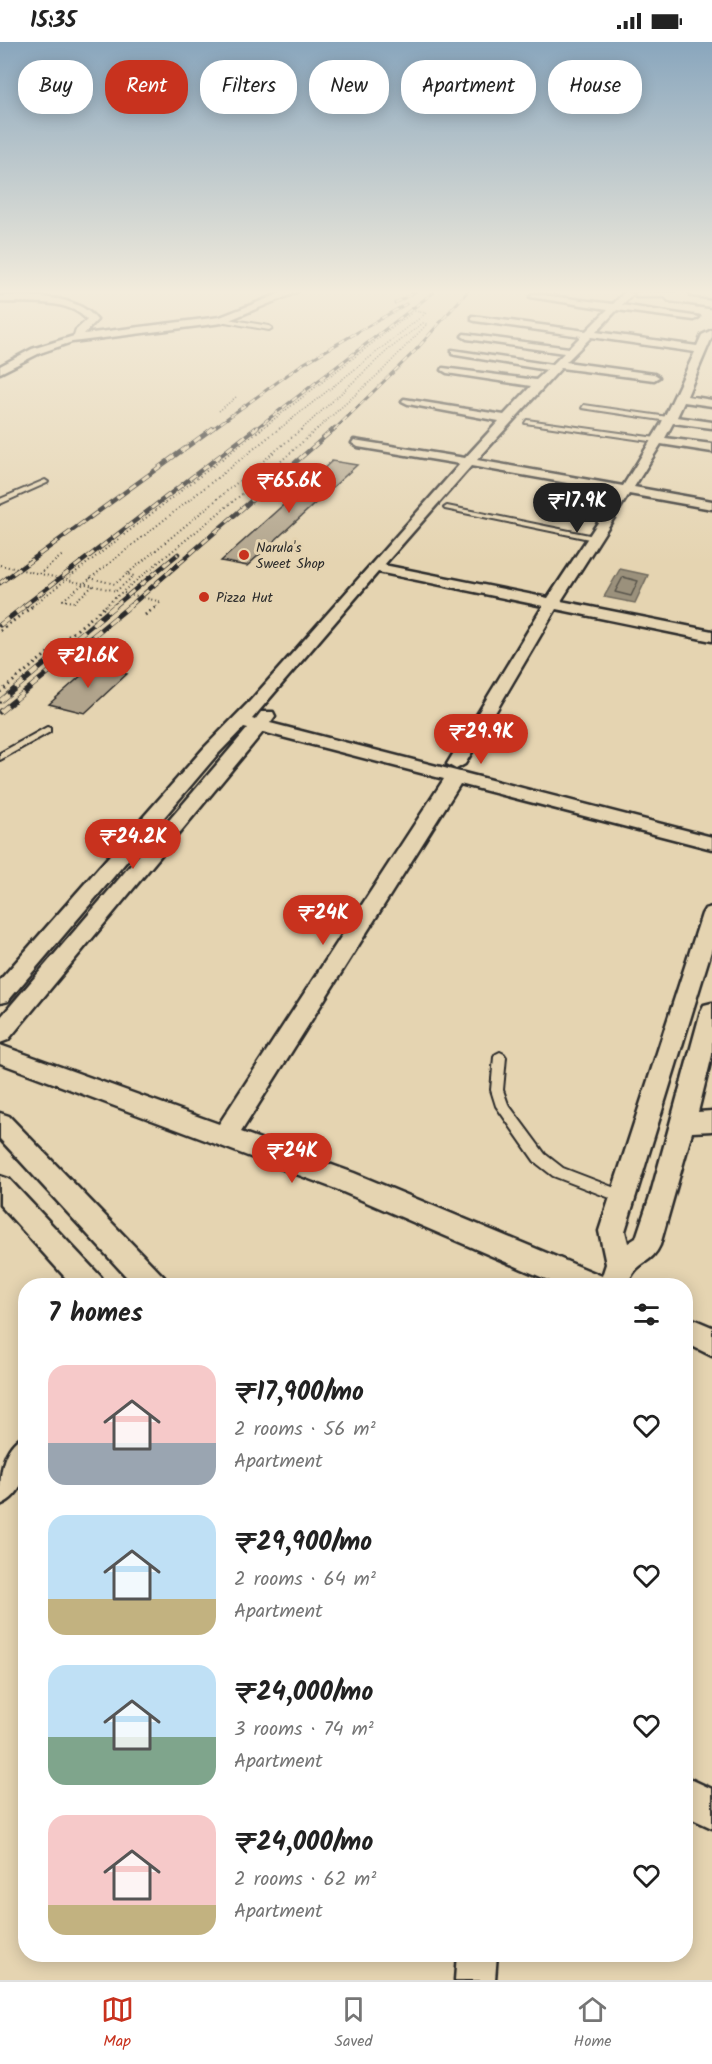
<!DOCTYPE html>
<meta charset="utf-8">
<style>
:root{--surface:#fff;--page:#f2f2f2;--text:#222;--muted:#767676;--line:#e0e0e0;--accent:#c8321e}
body{margin:0;font-family:Kalam,sans-serif;background:var(--page);color:var(--text);height:100vh;display:flex;flex-direction:column;font-size:22px;white-space:nowrap}
*{box-sizing:border-box;margin:0}
p{font-size:20px;color:var(--muted)}
.icon{flex:none;width:33px;height:33px;fill:none;stroke:currentColor;stroke-width:2;stroke-linecap:round;stroke-linejoin:round}
.map{position:relative;flex:1;overflow:hidden}
.sheet{position:absolute;left:18px;top:1236px;width:675px;height:684px;display:flex;flex-direction:column;background:var(--surface);border-radius:24px;box-shadow:0 3px 15px #0003}
.sheet>*{flex:none}
.guide{position:absolute;left:18px;top:18px;width:676px;height:54px;display:flex;gap:12px}
.price{position:absolute;translate:-50% -51px;padding:0 14px;border-radius:21px;background:var(--accent);color:#fff;font-size:20px;line-height:39px;filter:drop-shadow(0 2px 3px #0008)}
.price::after{content:'';position:absolute;left:50%;top:36px;width:18px;height:14px;margin-left:-9px;background:inherit;clip-path:polygon(0 0,100% 0,50% 100%)}
.price.selected{background:#222;color:#fff}
ul{padding:0;list-style:none}
li{display:flex;align-items:center;gap:18px;height:150px;padding:0 30px}
li span{display:grid;place-items:center;flex:none;width:168px;height:120px;border-radius:18px;color:#555}
li>.icon{margin-inline-start:auto}
span .icon{width:72px;height:72px;fill:#fffc;stroke-width:1}
li b{font-size:26px}
h2{display:flex;justify-content:space-between;align-items:center;height:72px;padding:0 30px;font-size:26px}
.tag{padding:0 21px;border-radius:24px;background:var(--surface);box-shadow:0 3px 15px #0003;font-size:21px;line-height:54px}
.tag.selected{background:var(--accent);color:#fff}
.status{display:flex;justify-content:space-between;align-items:center;height:42px;padding:0 30px;background:var(--surface);direction:ltr}
.status svg{height:16px;fill:currentColor}
.menu{display:flex;justify-content:space-around;align-items:center;height:84px;border-top:2px solid var(--line);background:var(--surface);font-size:16px;color:var(--muted)}
.menu a{display:grid;justify-items:center;gap:3px}
.menu .selected{color:var(--accent)}
.map>svg:first-child{display:block}
.water{fill:#9b917c;stroke:#6e685c;stroke-width:1.5}
.lines{fill:none;stroke-linecap:round;stroke-linejoin:round}
.shore{stroke:#58544b;stroke-width:1.5}
.building{fill:#b1a48c;stroke:#2b2b2b;stroke-width:1.5}
.lane-casing{stroke:#2b2b2b;stroke-width:4}
.street-casing{stroke:#2b2b2b;stroke-width:5}
.path-far2{stroke:#2b2b2b;stroke-width:1.5;stroke-dasharray:1 2;stroke-linecap:butt}
.path-far1{stroke:#2b2b2b;stroke-width:2;stroke-dasharray:1 3;stroke-linecap:butt}
.path{stroke:#2b2b2b;stroke-width:3;stroke-dasharray:1.5 4;stroke-linecap:butt}
.lane{fill:#e5d4b1;fill-rule:evenodd}
.street{fill:#e5d4b1;fill-rule:evenodd}
.rail-far2-casing{stroke:#2b2b2b;stroke-width:3}
.rail-far1-casing{stroke:#2b2b2b;stroke-width:4.5}
.rail-casing{stroke:#2b2b2b;stroke-width:5}
.rail-far2{stroke:#e5d4b1;stroke-width:2;stroke-dasharray:6;stroke-linecap:butt}
.rail-far1{stroke:#e5d4b1;stroke-width:3;stroke-dasharray:8;stroke-linecap:butt}
.rail{stroke:#e5d4b1;stroke-width:4;stroke-dasharray:10;stroke-linecap:butt}
.poi-dot{fill:#c8321e;stroke:#e5d4b1;stroke-width:2}
.labels{text-anchor:middle;stroke-width:6;stroke-linejoin:round;paint-order:stroke}
.far-poi-label{font-size:14px;fill:#2b2b2b;stroke:#e5d4b1;text-anchor:start}
</style>
<div class="status"><b>15:35</b><svg viewBox="0 0 49 12"><path d="M0 12V9h3v3zM5 12V6h3v6zM10 12V3h3v9zM15 12V0h3v12zM26 1h20v11H26zM47 4h2v5h-2z"/></svg></div>
<div class="map">
<svg width="712" height="1938" viewBox="0 0 712 1938">
<rect width="100%" height="100%" fill="#e5d4b1"/>
<filter id="ink" filterUnits="userSpaceOnUse"><feTurbulence type="fractalNoise" baseFrequency=".0167" numOctaves="2"/><feDisplacementMap in="SourceGraphic" scale="12" xChannelSelector="R" yChannelSelector="G"/><feConvolveMatrix kernelMatrix="1 2 1 2 8 2 1 2 1" color-interpolation-filters="sRGB"/></filter>
<g filter="url(#ink)">
<!-- water -->
<path class="water" d="M620 527 648 533 635 561 604 555Z"/>
<g class="lines">
<!-- shore -->
<path class="shore" d="M623 535 638 539 631 554 615 550Z"/>
</g>
<!-- building -->
<path class="building" d="M332 419 357 423 247 524 221 519Z
M92 624 127 632 85 671 49 662Z"/>
<g class="lines">
<!-- lane casing -->
<g class="lane-casing">
<path id="lane" d="M222 276 269 284 272 286 269 288 220 279Z
M584 363 668 375 671 377 668 379 582 366Z
M527 378 656 396 659 398 656 400 525 381Z
M45 438 48 440 47 441 0 462V457Z
M447 464 594 494 598 496 594 498 445 467 444 466Z
M47 685 50 686V690L0 718V711Z
M500 1010 504 1012 506 1015 503 1048 508 1062 545 1112 563 1126 628 1151 630 1155 628 1159 623 1161 553 1134 535 1120 496 1064 491 1048 494 1015 496 1012Z"/>
</g>
<!-- street casing -->
<g class="street-casing">
<path id="street" d="M284 250H297L222 281 72 300 40 311 0 331V324L32 307 74 294 76 288 87 278C69 256 26 261 0 260V254C31 255 76 251 97 278L84 292 220 275Z
M625 250 633 252 622 263 699 275 694 278 617 268 596 290 697 304 702 293 712 288V295L687 354 712 358V364L684 360 677 375 712 380V386L673 381 665 396 712 402V410L661 402 634 445 712 459V467L629 452 561 559 712 589V599L556 567 465 722 456 727 447 722 543 564 378 530 252 677 255 678 261 670H273L275 674 270 681 712 795V807L460 742 241 1090 354 1131 602 1234 606 1222 599 1189 702 872 705 867 712 865V906L625 1189 628 1201 636 1196 651 1151 701 969 704 963 712 961V1013L698 1070 712 1069V1089L692 1090 660 1203C651 1224 635 1218 627 1244H562L336 1147 0 1021V1003L219 1082 444 737 263 690 8 998 0 1001V976L248 686 244 685 216 714 8 959 0 961V938L204 706 251 658 460 422 358 405 352 401 354 398 465 416 499 379 408 362 402 359 404 357 504 373 531 344 447 331 442 328 443 326 536 338 547 328 456 313 452 312V308L552 323 564 311 467 297 462 294 464 292 569 306 581 294 475 279 472 278V274L586 289 608 267 530 255 535 252 613 262ZM591 295 695 310 661 382 623 444 477 418 561 326 654 338 659 335 654 332 566 320ZM471 424 618 450 548 556 384 523Z
M640 250 685 251 688 252V256L712 259V265L669 259 665 255H636V251Z
M0 1071 9 1074 164 1235 168 1244H135L0 1097Z
M0 1134 9 1137 101 1235 105 1244H73L0 1163Z
M686 1274 712 1285V1314L686 1301Z
M26 1392C26 1419 30 1450 0 1463 0 1435 0 1405 26 1392Z
M686 1735 712 1747V1786L686 1774Z
M457 1912H497L495 1938H455Z"/>
</g>
<!-- path-far2 -->
<path class="path-far2" d="M219 369 236 355
M260 388 414 269 426 271 278 388
M301 388 387 309 423 281 427 282 382 329 316 388"/>
<!-- path-far1 -->
<path class="path-far1" d="M0 523 117 549
M39 532 64 512
M90 536 115 542 127 532
M93 544 74 560 63 558 280 386
M116 549 134 534 127 532 303 386
M124 551 162 560
M32 564 262 386
M105 564 269 430 318 386
M156 564 161 560"/>
<!-- path -->
<path class="path" d="M145 573 158 563
M0 589 34 563
M0 650 107 563"/>
<!-- lane -->
<use href="#lane" class="lane"/>
<!-- street -->
<use href="#street" class="street"/>
<!-- rail-far2 casing -->
<g class="rail-far2-casing">
<path id="rail-far2" d="M395 261 415 250
M211 388 301 323 406 262
M254 388 434 250
M334 388 415 309 467 250"/>
</g>
<!-- rail-far1 casing -->
<g class="rail-far1-casing">
<path id="rail-far1" d="M0 541 213 386
M24 564 256 386
M115 564 178 512
M130 564 335 386"/>
</g>
<!-- rail casing -->
<g class="rail-casing">
<path id="rail" d="M0 583 26 563
M0 659 116 563
M0 670 131 563"/>
</g>
<!-- rail-far2 -->
<use href="#rail-far2" class="rail-far2"/>
<!-- rail-far1 -->
<use href="#rail-far1" class="rail-far1"/>
<!-- rail -->
<use href="#rail" class="rail"/>
</g>
</g>
<!-- sky -->
<linearGradient id="sky" x2="0" y2="1"><stop stop-color="#89a6bd"/><stop offset="0.48" stop-color="#f3ecdc"/><stop offset="1" stop-color="#f3ecdc" stop-opacity="0"/></linearGradient>
<rect width="712" height="521" fill="url(#sky)"/>
<!-- markers -->
<g class="poi-dot">
<circle cx="244" cy="513" r="6"/>
<circle cx="204" cy="555" r="6"/>
</g>
<g class="labels">
<!-- far-poi labels -->
<g class="far-poi-label">
<text x="256" y="510">Narula's<tspan x="256" dy="16">Sweet Shop</tspan></text>
<text x="216" y="560">Pizza Hut</text>
</g>
</g>
</svg>
<b class="price" style="left:289px;top:472px">₹65.6K</b>
<b class="price selected" style="left:577px;top:492px">₹17.9K</b>
<b class="price" style="left:88px;top:647px">₹21.6K</b>
<b class="price" style="left:481px;top:723px">₹29.9K</b>
<b class="price" style="left:133px;top:828px">₹24.2K</b>
<b class="price" style="left:323px;top:904px">₹24K</b>
<b class="price" style="left:292px;top:1142px">₹24K</b>
<div class="guide">
<a class="tag">Buy</a>
<a class="tag selected">Rent</a>
<a class="tag">Filters</a>
<a class="tag">New</a>
<a class="tag">Apartment</a>
<a class="tag">House</a>
</div>
<section class="sheet">
<h2>7 homes<svg class="icon" aria-label="filters" viewBox="0 0 24 24"><path d="M4 7h16M4 17h16"/><circle cx="9" cy="7" r="2"/><circle cx="15" cy="17" r="2"/></svg></h2>
<ul>
<li><span style="background:linear-gradient(#f6c9c9 65%,#9aa5b1 0)"><svg class="icon" aria-label="home" viewBox="0 0 24 24"><path d="M3 11l9-7 9 7M6 9v11h12V9"/></svg></span><div><b>₹17,900/mo</b><p>2 rooms · 56 m²</p><p>Apartment</p></div><svg class="icon" aria-label="heart" viewBox="0 0 24 24"><path d="M12 20l-8-8c-3-5 5-10 8-4 3-6 11-1 8 4z"/></svg></li>
<li><span style="background:linear-gradient(#bfe0f5 70%,#c2b280 0)"><svg class="icon" aria-label="home" viewBox="0 0 24 24"><path d="M3 11l9-7 9 7M6 9v11h12V9"/></svg></span><div><b>₹29,900/mo</b><p>2 rooms · 64 m²</p><p>Apartment</p></div><svg class="icon" aria-label="heart" viewBox="0 0 24 24"><path d="M12 20l-8-8c-3-5 5-10 8-4 3-6 11-1 8 4z"/></svg></li>
<li><span style="background:linear-gradient(#bfe0f5 60%,#7fa58c 0)"><svg class="icon" aria-label="home" viewBox="0 0 24 24"><path d="M3 11l9-7 9 7M6 9v11h12V9"/></svg></span><div><b>₹24,000/mo</b><p>3 rooms · 74 m²</p><p>Apartment</p></div><svg class="icon" aria-label="heart" viewBox="0 0 24 24"><path d="M12 20l-8-8c-3-5 5-10 8-4 3-6 11-1 8 4z"/></svg></li>
<li><span style="background:linear-gradient(#f6c9c9 75%,#c2b280 0)"><svg class="icon" aria-label="home" viewBox="0 0 24 24"><path d="M3 11l9-7 9 7M6 9v11h12V9"/></svg></span><div><b>₹24,000/mo</b><p>2 rooms · 62 m²</p><p>Apartment</p></div><svg class="icon" aria-label="heart" viewBox="0 0 24 24"><path d="M12 20l-8-8c-3-5 5-10 8-4 3-6 11-1 8 4z"/></svg></li>
</ul>
</section>
</div>
<nav class="menu">
<a class="selected"><svg class="icon" aria-label="map" viewBox="0 0 24 24"><path d="M3 6l6-2 6 2 6-2v14l-6 2-6-2-6 2zM9 4v14M15 6v14"/></svg>Map</a>
<a><svg class="icon" aria-label="saved" viewBox="0 0 24 24"><path d="M7 4h10v16l-5-4-5 4z"/></svg>Saved</a>
<a><svg class="icon" aria-label="home" viewBox="0 0 24 24"><path d="M3 11l9-7 9 7M6 9v11h12V9"/></svg>Home</a>
</nav>
